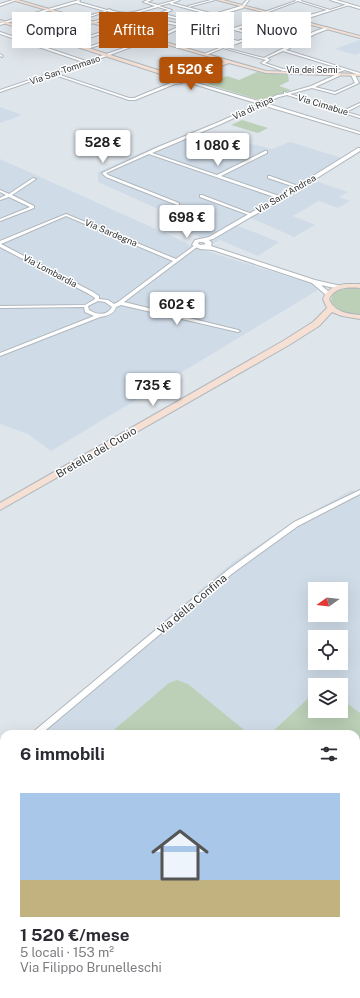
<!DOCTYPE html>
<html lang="it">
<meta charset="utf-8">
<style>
:root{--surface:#fff;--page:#f7f7f7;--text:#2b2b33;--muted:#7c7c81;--accent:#b45309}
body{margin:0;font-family:"Public Sans",sans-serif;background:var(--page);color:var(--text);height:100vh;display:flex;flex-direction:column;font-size:15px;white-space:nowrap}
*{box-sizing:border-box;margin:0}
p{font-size:13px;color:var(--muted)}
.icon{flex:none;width:22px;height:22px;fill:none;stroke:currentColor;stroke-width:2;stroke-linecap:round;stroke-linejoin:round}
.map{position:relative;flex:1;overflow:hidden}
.panel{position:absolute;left:0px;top:730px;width:360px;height:268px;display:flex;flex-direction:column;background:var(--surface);border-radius:12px 12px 0 0;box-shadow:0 4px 16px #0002}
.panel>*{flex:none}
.top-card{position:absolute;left:12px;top:12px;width:336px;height:36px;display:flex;gap:8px}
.needle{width:26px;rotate:256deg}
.fabs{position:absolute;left:308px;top:582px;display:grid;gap:8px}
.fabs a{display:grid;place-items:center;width:40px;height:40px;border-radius:0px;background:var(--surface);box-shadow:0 4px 16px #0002;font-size:20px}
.price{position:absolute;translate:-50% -34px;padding:0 9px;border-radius:4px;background:#fff;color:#222;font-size:13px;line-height:26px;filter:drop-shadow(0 1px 2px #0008)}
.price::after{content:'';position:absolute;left:50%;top:24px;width:12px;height:9px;margin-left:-6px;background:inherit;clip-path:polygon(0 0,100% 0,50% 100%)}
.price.current{background:var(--accent);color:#fff}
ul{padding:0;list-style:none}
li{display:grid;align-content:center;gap:8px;height:212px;padding:0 20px}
li span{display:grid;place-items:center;height:124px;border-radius:0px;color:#555}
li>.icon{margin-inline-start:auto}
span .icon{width:72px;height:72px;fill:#fffc;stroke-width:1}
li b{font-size:17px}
h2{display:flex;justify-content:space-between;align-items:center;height:48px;padding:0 20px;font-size:17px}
.chip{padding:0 14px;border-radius:0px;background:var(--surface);box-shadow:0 4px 16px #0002;font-size:14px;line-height:36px}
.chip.current{background:var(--accent);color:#fff}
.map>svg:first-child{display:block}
.built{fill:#cfdce8;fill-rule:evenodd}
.green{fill:#bbd0b7}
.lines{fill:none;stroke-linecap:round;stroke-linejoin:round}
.minor-casing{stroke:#b0b7bd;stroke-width:2}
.tertiary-casing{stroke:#b0b7bd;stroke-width:2}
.secondary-casing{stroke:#b0b7bd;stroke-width:2}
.minor{fill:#fff;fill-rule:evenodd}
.tertiary{fill:#fff;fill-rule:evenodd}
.secondary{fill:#f6e0d3;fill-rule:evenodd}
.labels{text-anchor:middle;stroke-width:3;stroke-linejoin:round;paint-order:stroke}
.far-street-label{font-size:9px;fill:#303335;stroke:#fff}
.street-label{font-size:11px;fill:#303335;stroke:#fff}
</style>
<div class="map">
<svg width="360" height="998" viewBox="0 0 360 998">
<rect width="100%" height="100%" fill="#dee5eb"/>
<!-- built -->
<path class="built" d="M132 34 150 39 134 45 113 41Z
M360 40V53L356 55 335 49Z
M0 107 22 115 0 123Z
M198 131 272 149 290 142 342 158 310 179 348 192 339 197 350 201 338 208 319 201 293 216 315 225 294 237 249 217 236 225 279 242 258 256 220 240 214 243 174 226 183 220 98 182V172L156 146 178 140Z
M0 159 187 243 190 246 312 284 318 290 51 451 28 434 0 424Z
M352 490 360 495V998H0V936L4 932V994H356V734H29L54 715 233 562 297 520ZM315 589H341V615H315ZM315 637H341V663H315ZM315 685H341V711H315Z
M4 754V875L0 873V757Z"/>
<!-- green -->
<path class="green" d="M257 72 288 75 289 81 279 86 291 90 263 101 207 84 227 76 239 80Z
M242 120 268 128 258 133 231 125Z
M350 288H360V314C349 314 337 312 331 301L333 293 340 290Z
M177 680 188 684 249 734H109L169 683Z
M315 692V711H341V699L360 713V801H356V734H270Z
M234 994H277V998H235Z"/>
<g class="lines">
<!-- minor casing -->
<g class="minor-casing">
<path id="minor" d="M13 0H17L0 6V4Z
M79 0 80 1 79 2 107 10 110 9V10C128 16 138 11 155 6L143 2 148 0H152L147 2 158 5 176 0H180L172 3 214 14 241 6 247 0H249L243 8 192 23 157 39H153L88 63 54 73 129 98H134L173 82 181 81 182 83 175 84 135 100H129L52 74 0 92V90L83 62 0 34V32L86 61 150 39H148V37H156L189 22 160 15V13L168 10 158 7 129 15 121 14 47 38V36L118 14 107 11 81 20V18L105 11 76 3 19 19 42 26V28L16 20 0 25V23ZM170 3V4L211 15 191 21 164 14 172 10 159 6Z
M211 0H215L189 7 188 6Z
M295 0H301V1L330 10 348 4 349 5 299 21 275 29 295 35 278 42 257 36 225 48 264 58 290 45 313 32 327 27 328 29 315 34 286 50 360 73V75L345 70 339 72 283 71 261 63 266 60 223 48 206 55 204 54 235 42 199 33V31L238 41 254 35 234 30V28L250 23 272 29 297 19 327 10 298 1 257 16 272 20V22L253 16 296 1ZM250 25 269 30 257 34 238 29ZM272 30 291 35 278 40 260 35ZM283 51 342 69 339 70 283 69 265 63 270 60 267 58Z
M132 14 180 24 181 25 180 26 131 16Z
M114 28 116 29 70 44 68 43Z
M131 33 133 34 87 49 85 48Z
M0 54 3 56 2 57 0 56Z
M340 73 341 75 315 87 335 92 355 83 351 75 353 74 355 75 359 83 335 94 312 88 290 94 343 111 360 103V105L346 112 360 116V118L287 95 279 97 265 103 360 132V134L262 105 221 124 152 153 217 175 265 151H267V153L221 176 282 197V199H280L149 154 106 173 108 175 179 203V205H177L106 177 102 173 158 147 219 122 259 104 190 83V81L262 102 277 95 284 94V92L287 93 311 86Z
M268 176H270L301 187 298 188 268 178Z
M33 178 36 179 12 195 34 206V208L0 221V219L30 207 9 197 0 200V198L6 195 0 192V190L9 194Z
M200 195H202L252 214 249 215 200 197Z
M66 214 176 259 195 245H197V247L124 302 238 330 240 331 238 332 121 305 116 307C114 314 107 316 100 317L0 356V353L94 316 85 312 84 307 0 308V306L85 305 95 299V298L89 294 0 247V241ZM66 216 173 261 118 302 114 304 108 300 99 299V296L93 292 1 244ZM98 301 105 302 112 307C107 316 97 315 89 310L88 306Z
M360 490V494L298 526 233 573 41 734H32L33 732 229 569 294 522Z
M4 755V763L0 764V756Z
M4 821V830L0 832V823Z
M360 848V859L356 861V850Z
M0 850 3 851 4 853V866L1 865 0 863Z
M360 877V887L356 889V879Z
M221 994H231V998H221Z
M282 994H292L290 998H280Z"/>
</g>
<!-- tertiary casing -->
<g class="tertiary-casing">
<path id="tertiary" d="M330 0H336L360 7V9Z
M358 148H360V151L301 188 213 239 209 240 212 243 211 246 315 280 341 286 342 287 339 289 321 285 330 293V295H326L312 283 213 250 200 249 192 245 195 240 209 237 297 186ZM199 242H203L206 244 201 245 198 244Z"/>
</g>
<!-- secondary casing -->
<g class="secondary-casing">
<path id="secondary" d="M12 0H18L266 71 360 74V76L266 73 229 63 186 79 184 77 224 61Z
M217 0H223L360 36V38Z
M0 20 183 78V79L179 80 0 22Z
M345 284H360V288C348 287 335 287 329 299 334 312 348 314 360 315V319L342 316 332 312 319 326 289 345 0 510V503L283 341 313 322 327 308 323 299C327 289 334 286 345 284Z"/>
</g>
<!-- minor -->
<use href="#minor" class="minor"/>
<!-- tertiary -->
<use href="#tertiary" class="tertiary"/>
<!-- secondary -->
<use href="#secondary" class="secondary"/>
</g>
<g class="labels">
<!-- far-street labels -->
<g class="far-street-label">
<text transform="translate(65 70) rotate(-19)" y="3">Via San Tommaso</text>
<text x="312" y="73">Via dei Semi</text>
<text transform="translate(323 105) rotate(17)" y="3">Via Cimabue</text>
<text transform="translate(253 108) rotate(-25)" y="3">Via di Ripa</text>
<text transform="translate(286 194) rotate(-30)" y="3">Via Sant'Andrea</text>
<text transform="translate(111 233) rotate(23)" y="3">Via Sardegna</text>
<text transform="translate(50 271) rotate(28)" y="3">Via Lombardia</text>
</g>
<!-- street labels -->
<g class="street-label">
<text transform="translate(96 452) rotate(-30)" y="4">Bretella del Cuoio</text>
<text transform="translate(192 604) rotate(-40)" y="4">Via della Confina</text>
</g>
</g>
</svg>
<div class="fabs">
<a><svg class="needle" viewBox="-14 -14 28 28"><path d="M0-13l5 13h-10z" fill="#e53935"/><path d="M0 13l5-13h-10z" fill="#7c7c81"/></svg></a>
<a><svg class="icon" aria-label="locate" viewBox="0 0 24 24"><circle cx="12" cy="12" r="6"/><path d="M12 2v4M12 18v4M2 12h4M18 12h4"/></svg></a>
<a><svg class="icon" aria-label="layers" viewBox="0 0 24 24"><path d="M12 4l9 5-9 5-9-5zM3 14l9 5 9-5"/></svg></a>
</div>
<b class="price current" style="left:191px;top:91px">1 520 €</b>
<b class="price" style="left:103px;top:164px">528 €</b>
<b class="price" style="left:218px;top:167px">1 080 €</b>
<b class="price" style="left:187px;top:239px">698 €</b>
<b class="price" style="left:177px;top:326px">602 €</b>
<b class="price" style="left:153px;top:407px">735 €</b>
<div class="top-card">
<a class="chip">Compra</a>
<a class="chip current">Affitta</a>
<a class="chip">Filtri</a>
<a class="chip">Nuovo</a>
</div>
<section class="panel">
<h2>6 immobili<svg class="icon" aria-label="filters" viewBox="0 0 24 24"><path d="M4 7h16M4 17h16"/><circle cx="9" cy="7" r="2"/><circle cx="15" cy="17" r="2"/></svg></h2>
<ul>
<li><span style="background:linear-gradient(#a9c7e8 70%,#c2b280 0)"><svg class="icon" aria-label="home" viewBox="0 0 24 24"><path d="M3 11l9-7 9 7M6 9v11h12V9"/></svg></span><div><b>1 520 €/mese</b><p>5 locali · 153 m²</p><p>Via Filippo Brunelleschi</p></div></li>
</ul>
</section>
</div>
